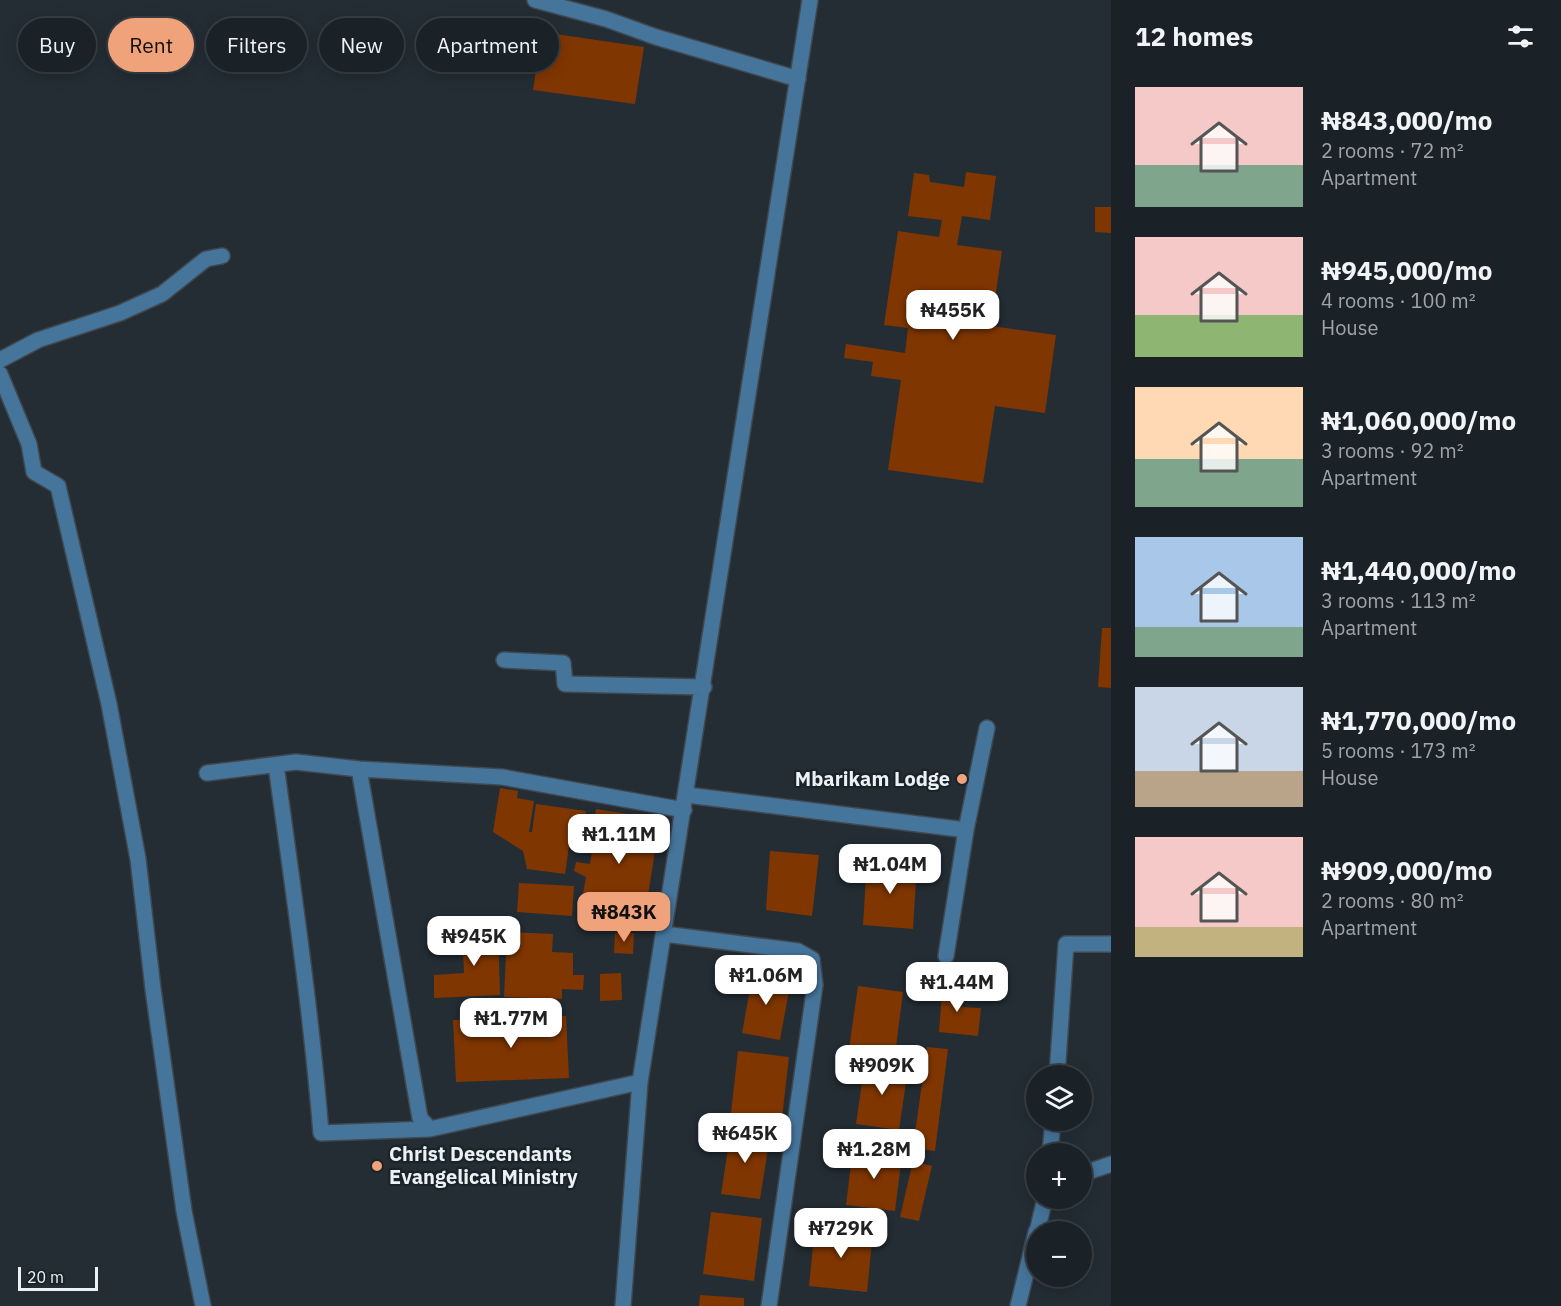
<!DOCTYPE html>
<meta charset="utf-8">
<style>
:root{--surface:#1b2227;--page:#282f33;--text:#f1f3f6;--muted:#a0a4a7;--line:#393f44;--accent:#f0a27a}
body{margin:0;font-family:"IBM Plex Sans",sans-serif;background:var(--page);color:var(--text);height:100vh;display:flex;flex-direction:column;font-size:22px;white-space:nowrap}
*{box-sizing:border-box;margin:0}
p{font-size:20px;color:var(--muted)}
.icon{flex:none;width:33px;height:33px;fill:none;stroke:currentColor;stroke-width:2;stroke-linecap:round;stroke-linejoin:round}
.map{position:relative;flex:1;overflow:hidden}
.panel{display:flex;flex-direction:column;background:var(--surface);width:450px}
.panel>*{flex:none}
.top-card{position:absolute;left:18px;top:18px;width:570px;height:54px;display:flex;gap:12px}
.tools{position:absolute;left:1026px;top:1065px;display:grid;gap:12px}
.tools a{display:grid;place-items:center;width:66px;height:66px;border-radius:50%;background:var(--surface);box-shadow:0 3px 15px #0003,0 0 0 2px var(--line);font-size:30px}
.scale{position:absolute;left:18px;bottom:15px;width:80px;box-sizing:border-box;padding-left:6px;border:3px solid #ebf1f5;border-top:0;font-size:16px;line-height:21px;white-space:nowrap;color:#ebf1f5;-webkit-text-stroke:4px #1b232a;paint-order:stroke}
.price{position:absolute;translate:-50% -51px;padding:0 14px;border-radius:12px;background:#fff;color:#222;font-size:20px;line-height:39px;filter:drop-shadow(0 2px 3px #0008)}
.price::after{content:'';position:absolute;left:50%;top:36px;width:18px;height:14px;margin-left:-9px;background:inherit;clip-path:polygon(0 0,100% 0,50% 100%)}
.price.on{background:var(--accent);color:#111}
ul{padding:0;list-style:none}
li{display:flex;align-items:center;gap:18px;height:150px;padding:0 24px}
li span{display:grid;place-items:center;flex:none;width:168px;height:120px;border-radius:0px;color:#555}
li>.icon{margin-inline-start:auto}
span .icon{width:72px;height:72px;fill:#fffc;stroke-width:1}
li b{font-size:26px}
h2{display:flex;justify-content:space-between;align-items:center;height:72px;padding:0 24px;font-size:26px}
.chip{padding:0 21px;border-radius:27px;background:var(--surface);box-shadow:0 3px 15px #0003,0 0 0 2px var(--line);font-size:21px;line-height:54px}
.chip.on{background:var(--accent);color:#111}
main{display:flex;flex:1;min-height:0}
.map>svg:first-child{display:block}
.building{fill:#803600}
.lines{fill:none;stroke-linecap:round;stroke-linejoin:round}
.minor-casing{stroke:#40484f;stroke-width:18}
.minor{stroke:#46759c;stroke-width:15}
.poi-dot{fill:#f0a27a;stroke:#1b232a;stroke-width:2}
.labels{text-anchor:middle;stroke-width:4.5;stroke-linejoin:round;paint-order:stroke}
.poi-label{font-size:20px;font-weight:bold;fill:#ebf1f5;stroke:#1b232a;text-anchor:end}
</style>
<main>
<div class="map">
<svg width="1111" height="1306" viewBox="0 0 1111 1306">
<rect width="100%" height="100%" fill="#242d34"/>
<!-- building -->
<path class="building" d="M542 32 644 47 635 104 533 90Z
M966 172 996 176 990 220 962 216 957 245 1002 251 991 326 1056 335 1045 413 995 406 983 483 888 470 901 380 871 376 873 362 844 358 846 344 905 353 908 328 884 325 898 231 939 237 942 220 908 216 914 173 929 175 930 182 964 187Z
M1095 207H1111V233L1095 232Z
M1102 628H1111V688L1098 687Z
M500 788 518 791 517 798 534 801 529 832H532L536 804 586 811 583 827 572 825 565 874 527 869 523 851 493 832Z
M596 809 660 819 644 921 580 911 586 877 574 871 576 862 590 864 592 851 580 848 579 837 591 839Z
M770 851 819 855 812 916 766 910Z
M867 861 917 864 913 929 863 925Z
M519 883 574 886 572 916 517 912Z
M498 927 500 995 434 998V975L464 973 462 928Z
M507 932 553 934 552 952 573 953V975H584L583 990 562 989V999L504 997Z
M615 933H634L633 954 614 953Z
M753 972 791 980 780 1040 742 1033Z
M621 973 622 1000 600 1001V974Z
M943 981 962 983 960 1007 981 1008 978 1036 939 1032Z
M858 986 903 992 895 1055 849 1049Z
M566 1016 569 1078 456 1082 453 1020Z
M927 1047 948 1049 935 1151 913 1148Z
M738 1051 789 1057 782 1118 731 1113Z
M865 1062 908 1069 899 1130 856 1124Z
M731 1129 770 1136 760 1199 721 1194Z
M853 1148 902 1155 895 1211 846 1205Z
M913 1161 932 1166 919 1221 900 1217Z
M711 1212 762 1218 754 1281 703 1274Z
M815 1226 873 1232 867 1292 809 1286Z
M700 1295 744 1298V1306H699Z"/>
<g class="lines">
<!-- minor casing -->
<g class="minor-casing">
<path id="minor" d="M535 0 606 19 656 37 798 79
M0 360 38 340 120 313 162 294 206 259 222 256
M0 374 29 444 34 472 58 486 109 704 138 859 153 989 184 1211 203 1306
M504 660 563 663 565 684 704 687
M276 765C293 888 311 1010 321 1133L430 1129
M359 769 420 1118 430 1129 640 1082
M207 773 296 762 359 769 502 777 684 810
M687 795 966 830
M664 934 798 951 812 959 815 985 769 1306
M946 956 966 830 987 728
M1057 1076 1066 944H1111
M1050 1154 1053 1120
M1082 1174 1111 1164
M1037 1232 1045 1198
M623 1306 640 1082 810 0
M1018 1306 1036 1232"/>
</g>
<!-- minor -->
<use href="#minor" class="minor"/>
</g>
<!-- markers -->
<g class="poi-dot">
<circle cx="962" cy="779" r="6"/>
<circle cx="377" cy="1166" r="6"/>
</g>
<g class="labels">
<!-- poi labels -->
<g class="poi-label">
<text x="950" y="786">Mbarikam Lodge</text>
<text x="389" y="1161" text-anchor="start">Christ Descendants<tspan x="389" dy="23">Evangelical Ministry</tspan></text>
</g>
</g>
</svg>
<div class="tools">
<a><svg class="icon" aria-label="layers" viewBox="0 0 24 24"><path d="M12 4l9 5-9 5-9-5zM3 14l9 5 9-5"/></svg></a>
<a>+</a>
<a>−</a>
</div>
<div class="scale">20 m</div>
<b class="price" style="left:953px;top:341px">₦455K</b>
<b class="price" style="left:619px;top:865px">₦1.11M</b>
<b class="price" style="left:890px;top:895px">₦1.04M</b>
<b class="price on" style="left:624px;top:943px">₦843K</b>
<b class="price" style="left:474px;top:967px">₦945K</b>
<b class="price" style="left:766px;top:1006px">₦1.06M</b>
<b class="price" style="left:957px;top:1013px">₦1.44M</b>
<b class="price" style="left:511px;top:1049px">₦1.77M</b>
<b class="price" style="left:882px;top:1096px">₦909K</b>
<b class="price" style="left:745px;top:1164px">₦645K</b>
<b class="price" style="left:874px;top:1180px">₦1.28M</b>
<b class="price" style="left:841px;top:1259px">₦729K</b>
<div class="top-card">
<a class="chip">Buy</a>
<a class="chip on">Rent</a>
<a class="chip">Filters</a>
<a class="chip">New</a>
<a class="chip">Apartment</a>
</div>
</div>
<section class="panel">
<h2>12 homes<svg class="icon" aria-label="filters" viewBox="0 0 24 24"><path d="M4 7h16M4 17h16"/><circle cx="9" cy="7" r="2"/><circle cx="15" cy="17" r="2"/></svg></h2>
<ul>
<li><span style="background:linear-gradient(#f6c9c9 65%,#7fa58c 0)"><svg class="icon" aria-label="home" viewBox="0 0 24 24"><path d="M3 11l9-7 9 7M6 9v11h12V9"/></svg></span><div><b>₦843,000/mo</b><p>2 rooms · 72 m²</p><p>Apartment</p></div></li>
<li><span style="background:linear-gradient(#f6c9c9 65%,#8fb573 0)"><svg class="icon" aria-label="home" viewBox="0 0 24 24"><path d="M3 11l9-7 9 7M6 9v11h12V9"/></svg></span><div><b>₦945,000/mo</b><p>4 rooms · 100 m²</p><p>House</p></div></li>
<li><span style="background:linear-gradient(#ffd9b3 60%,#7fa58c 0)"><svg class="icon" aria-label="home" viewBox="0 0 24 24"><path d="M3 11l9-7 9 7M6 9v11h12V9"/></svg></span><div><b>₦1,060,000/mo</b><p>3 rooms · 92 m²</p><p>Apartment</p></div></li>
<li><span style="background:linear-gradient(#a9c7e8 75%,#7fa58c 0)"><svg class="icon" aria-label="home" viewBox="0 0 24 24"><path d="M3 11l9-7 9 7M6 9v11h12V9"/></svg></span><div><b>₦1,440,000/mo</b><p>3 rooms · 113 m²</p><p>Apartment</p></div></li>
<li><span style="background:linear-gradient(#c9d6e8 70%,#b9a48a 0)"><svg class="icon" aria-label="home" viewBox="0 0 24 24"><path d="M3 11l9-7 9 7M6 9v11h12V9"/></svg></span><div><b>₦1,770,000/mo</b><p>5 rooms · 173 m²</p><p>House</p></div></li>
<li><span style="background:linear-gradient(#f6c9c9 75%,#c2b280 0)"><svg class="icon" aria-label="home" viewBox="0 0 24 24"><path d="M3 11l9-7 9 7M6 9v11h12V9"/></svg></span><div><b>₦909,000/mo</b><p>2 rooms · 80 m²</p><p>Apartment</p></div></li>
</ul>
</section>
</main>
